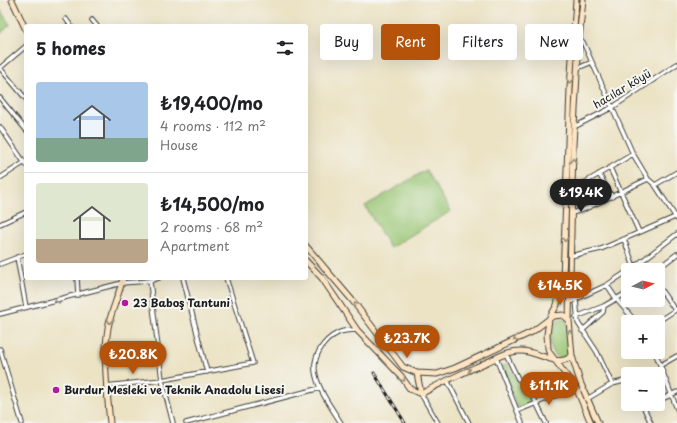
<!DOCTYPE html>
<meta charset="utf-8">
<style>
:root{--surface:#fff;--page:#f6f6f6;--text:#202124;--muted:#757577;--line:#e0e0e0;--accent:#b45309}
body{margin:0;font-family:"Playpen Sans",sans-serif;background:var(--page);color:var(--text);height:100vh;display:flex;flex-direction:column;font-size:15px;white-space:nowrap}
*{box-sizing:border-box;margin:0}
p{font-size:13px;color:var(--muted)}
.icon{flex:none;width:22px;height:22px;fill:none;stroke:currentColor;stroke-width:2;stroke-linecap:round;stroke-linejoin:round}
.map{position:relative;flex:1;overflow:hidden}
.panel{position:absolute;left:24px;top:24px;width:284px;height:256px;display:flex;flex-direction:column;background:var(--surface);border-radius:4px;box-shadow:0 4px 16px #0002}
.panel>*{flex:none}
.guide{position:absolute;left:320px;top:24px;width:297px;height:36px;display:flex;gap:8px}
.needle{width:26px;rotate:83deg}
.fabs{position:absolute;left:621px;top:263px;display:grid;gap:8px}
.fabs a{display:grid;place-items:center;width:44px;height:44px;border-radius:4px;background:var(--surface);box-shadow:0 4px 16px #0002;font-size:20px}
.price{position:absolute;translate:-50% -34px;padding:0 9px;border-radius:14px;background:var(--accent);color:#fff;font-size:13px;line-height:26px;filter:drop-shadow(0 1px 2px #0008)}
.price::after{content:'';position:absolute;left:50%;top:24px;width:12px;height:9px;margin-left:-6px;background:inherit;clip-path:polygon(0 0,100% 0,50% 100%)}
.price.active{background:#222;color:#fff}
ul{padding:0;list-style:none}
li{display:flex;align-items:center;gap:12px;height:100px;padding:0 12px}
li+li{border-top:1px solid var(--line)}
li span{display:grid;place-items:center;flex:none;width:112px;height:80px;border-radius:4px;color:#555}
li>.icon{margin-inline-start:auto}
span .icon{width:48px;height:48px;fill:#fffc;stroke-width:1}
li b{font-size:17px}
h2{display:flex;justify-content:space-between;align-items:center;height:48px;padding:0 12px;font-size:17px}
.tag{padding:0 14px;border-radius:4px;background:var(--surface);box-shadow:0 4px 16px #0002;font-size:14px;line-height:36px}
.tag.active{background:var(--accent);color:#fff}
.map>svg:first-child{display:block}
.green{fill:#99c572;stroke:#5a7047}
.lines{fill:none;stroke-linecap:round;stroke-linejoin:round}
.street-casing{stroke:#3b3a35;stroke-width:5.5}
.secondary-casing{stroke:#3b3a35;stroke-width:7}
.street{stroke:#fff;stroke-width:3.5}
.secondary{stroke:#fde5c4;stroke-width:5}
.rail-casing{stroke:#1c1c1c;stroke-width:3}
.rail{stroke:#f6f6f2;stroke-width:1.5;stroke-dasharray:4.5;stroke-linecap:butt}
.oneway{stroke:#988b78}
.oneway2{stroke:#999}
.poi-dot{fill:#b5179e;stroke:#f6f6f2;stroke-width:1.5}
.labels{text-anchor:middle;stroke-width:4;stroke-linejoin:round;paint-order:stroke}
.street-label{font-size:11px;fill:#1c1c1c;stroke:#f6f6f2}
.poi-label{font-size:11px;font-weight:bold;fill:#1c1c1c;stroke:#f6f6f2;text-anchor:start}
</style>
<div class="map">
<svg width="677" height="423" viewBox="0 0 677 423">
<rect width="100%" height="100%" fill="#f6f6f2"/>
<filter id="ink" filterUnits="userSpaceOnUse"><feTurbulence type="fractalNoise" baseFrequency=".025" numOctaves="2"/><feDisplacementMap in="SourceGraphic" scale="8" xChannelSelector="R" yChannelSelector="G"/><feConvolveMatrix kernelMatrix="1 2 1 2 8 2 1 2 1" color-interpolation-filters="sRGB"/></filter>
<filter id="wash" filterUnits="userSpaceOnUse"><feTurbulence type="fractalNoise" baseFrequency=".012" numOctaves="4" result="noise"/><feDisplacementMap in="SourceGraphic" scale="16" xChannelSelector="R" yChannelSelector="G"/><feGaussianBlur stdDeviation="0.9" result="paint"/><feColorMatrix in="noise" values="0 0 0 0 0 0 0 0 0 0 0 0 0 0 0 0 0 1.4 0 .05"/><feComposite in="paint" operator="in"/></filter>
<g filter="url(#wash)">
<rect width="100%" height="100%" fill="#ece3c5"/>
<!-- green -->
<path class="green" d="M0 9 10 25 0 34Z
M426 170 451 211 390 248 365 206Z
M561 319 566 320 567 323 569 356 564 359 558 358C548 349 549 334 554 323Z
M507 364 517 380 527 388 534 402 518 409 502 367Z"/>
</g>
<g filter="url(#ink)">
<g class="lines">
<!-- street casing -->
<g class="street-casing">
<path id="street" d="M66 19 71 26
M92 20 97 26
M579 39 583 42 633 154 648 179 655 185 677 219
M0 68 26 99
M0 68 26 46
M578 68 592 62
M0 98 26 130
M0 127 26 165
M574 127 613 107 677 64
M610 168 639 232
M599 174 612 197
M0 178 25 162
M655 185 677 172
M573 186 584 183 633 154
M572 213 585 209 648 179
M0 224 26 212
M624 239 635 270
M570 256 601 249 675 217
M17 257 26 307
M0 264 26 254
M630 270 677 234
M656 270 677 254
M77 278 78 295
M183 278 207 372
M150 282 162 380 173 423
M607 285 617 300 636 322
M658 286 675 310
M576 299 578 323 597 352 612 384
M570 302 607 285 628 271
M0 314 122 283C135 281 147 283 159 278
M576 317 604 306 628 292
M657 322 677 309
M582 331 603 312 604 306
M0 349 22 423
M655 352 677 409
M506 354 518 379 526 382 546 423
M496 358 522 423
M661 365 677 356
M447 380 469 423
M106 386 162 380 253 363 226 278
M421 394 438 423
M587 399 612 384 628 380
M658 401 677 392
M642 404 651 423
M643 407 651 404
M517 411 554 396 577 390
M186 423 320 388
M341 423C332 408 320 393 316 376 311 358 323 340 338 333 344 330 351 330 357 330"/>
</g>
<!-- secondary casing -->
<g class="secondary-casing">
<path id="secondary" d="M12 0 26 30
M576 0 570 88 563 278 557 305 549 319 547 335 548 348 549 352 577 390 591 423
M583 0 579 39 573 145 569 320 572 356 580 382 598 423
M306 246 352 300 403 367 417 373 437 374 455 368 532 332 553 316 563 315 569 320
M306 261 322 278 357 330 401 376 410 389 421 394C442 382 463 373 485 363 496 358 508 351 520 351 538 350 557 369 572 356
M417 373 421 394
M110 423C107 391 103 360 108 328 111 311 119 295 123 278"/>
</g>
<!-- street -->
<use href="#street" class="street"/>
<!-- secondary -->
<use href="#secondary" class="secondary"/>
<!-- rail casing -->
<g class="rail-casing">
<path id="rail" d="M374 373 405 423"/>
</g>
<!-- rail -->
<use href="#rail" class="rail"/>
</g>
<!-- one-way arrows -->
<defs><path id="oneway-chevron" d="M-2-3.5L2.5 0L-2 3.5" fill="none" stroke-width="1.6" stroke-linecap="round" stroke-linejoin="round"/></defs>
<g class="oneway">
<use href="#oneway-chevron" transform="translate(570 81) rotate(94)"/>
<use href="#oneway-chevron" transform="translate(573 161) rotate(-89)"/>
<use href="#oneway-chevron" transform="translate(565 239) rotate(91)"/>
<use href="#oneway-chevron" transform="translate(356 305) rotate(-127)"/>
<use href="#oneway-chevron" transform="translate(110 321) rotate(106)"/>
<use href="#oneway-chevron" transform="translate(570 333) rotate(-95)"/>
<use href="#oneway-chevron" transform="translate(516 339) rotate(156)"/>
<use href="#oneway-chevron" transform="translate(468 370) rotate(-24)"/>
<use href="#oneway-chevron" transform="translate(403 379) rotate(54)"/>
</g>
<use class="oneway2" href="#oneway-chevron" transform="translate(57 300) rotate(169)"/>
</g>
<!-- markers -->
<g class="poi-dot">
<circle cx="125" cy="303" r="4"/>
<circle cx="56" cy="390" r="4"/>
</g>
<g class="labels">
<!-- street labels -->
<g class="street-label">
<text transform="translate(622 89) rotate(-31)" y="4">hacılar köyü</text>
</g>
<!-- poi labels -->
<g class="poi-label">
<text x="133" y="307">23 Baboş Tantuni</text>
<text x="64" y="394">Burdur Mesleki ve Teknik Anadolu Lisesi</text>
</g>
</g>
</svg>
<div class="fabs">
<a><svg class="needle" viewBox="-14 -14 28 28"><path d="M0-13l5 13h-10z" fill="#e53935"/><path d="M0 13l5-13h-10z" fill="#757577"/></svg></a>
<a>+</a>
<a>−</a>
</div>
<b class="price active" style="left:581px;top:213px">₺19.4K</b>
<b class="price" style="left:560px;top:306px">₺14.5K</b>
<b class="price" style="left:407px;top:359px">₺23.7K</b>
<b class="price" style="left:133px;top:375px">₺20.8K</b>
<b class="price" style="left:549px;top:406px">₺11.1K</b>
<div class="guide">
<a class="tag">Buy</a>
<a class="tag active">Rent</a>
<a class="tag">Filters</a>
<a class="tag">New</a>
</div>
<section class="panel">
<h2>5 homes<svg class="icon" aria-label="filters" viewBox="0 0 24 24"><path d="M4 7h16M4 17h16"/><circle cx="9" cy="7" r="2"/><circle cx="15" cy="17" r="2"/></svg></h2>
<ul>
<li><span style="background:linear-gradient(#a9c7e8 70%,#7fa58c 0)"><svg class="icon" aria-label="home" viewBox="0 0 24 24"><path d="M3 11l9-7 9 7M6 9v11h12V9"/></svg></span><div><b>₺19,400/mo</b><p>4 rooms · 112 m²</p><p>House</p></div></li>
<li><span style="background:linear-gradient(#dfe7d0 70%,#b9a48a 0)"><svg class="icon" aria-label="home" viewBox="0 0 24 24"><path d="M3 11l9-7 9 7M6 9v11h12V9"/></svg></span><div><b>₺14,500/mo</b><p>2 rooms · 68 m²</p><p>Apartment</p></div></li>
</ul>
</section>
</div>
